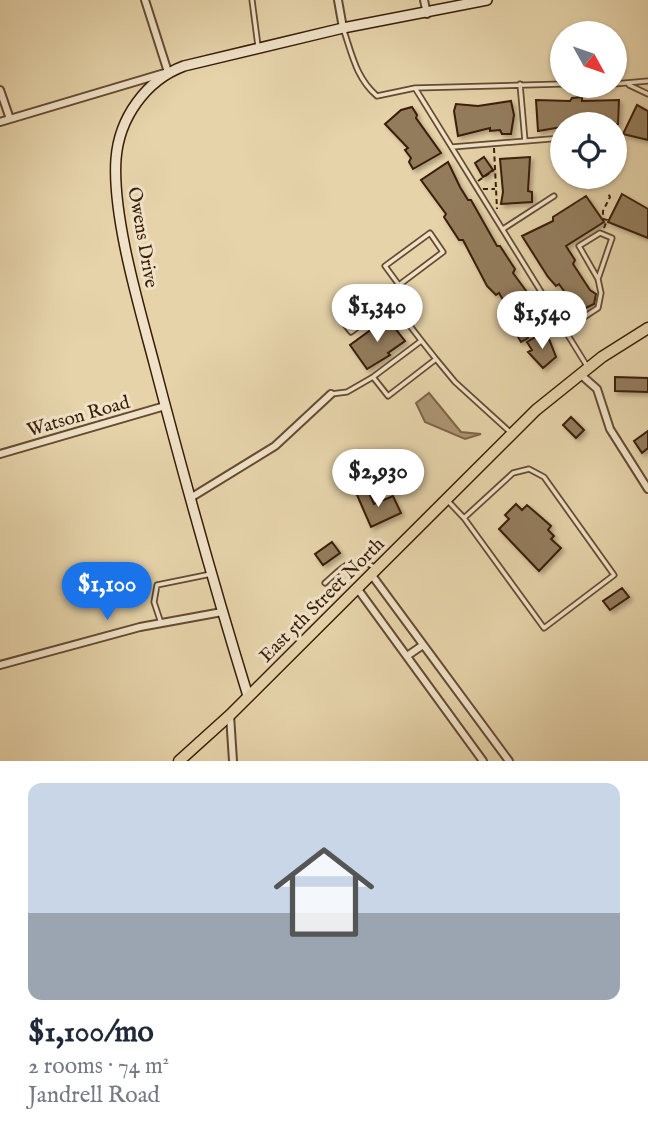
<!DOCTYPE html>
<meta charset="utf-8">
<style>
:root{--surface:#fff;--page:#f6f6f7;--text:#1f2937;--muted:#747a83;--line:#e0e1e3;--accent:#1a73e8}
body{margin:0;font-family:"IM FELL English",serif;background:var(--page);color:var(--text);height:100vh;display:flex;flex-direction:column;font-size:26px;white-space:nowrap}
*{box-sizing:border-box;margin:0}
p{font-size:23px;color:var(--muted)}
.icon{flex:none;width:38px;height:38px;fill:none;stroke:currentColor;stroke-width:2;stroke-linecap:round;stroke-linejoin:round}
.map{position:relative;height:761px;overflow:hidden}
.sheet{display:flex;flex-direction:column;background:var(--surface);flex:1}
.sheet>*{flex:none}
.needle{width:46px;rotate:130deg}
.fabs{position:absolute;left:550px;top:21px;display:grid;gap:14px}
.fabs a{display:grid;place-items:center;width:77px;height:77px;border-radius:50%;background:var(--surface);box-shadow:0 2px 5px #0004;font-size:35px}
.price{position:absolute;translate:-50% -60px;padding:0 16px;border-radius:24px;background:#fff;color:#222;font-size:23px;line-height:46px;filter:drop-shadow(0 2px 4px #0008)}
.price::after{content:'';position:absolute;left:50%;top:42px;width:21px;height:16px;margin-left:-10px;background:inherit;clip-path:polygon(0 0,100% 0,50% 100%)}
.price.active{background:var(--accent);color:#fff}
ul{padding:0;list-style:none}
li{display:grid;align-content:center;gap:14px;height:371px;padding:0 28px}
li+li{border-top:2px solid var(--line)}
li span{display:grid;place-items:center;height:217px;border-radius:14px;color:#555}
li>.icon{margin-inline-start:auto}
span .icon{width:126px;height:126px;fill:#fffc;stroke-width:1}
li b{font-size:30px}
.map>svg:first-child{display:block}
.water{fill:#ac9573;stroke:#7e6548;stroke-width:2}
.building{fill:#937b5c;stroke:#3a1c07;stroke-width:2;filter:url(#shadow)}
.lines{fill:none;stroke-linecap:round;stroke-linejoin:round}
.lane-casing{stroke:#654a30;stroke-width:7}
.street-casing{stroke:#654a30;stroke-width:10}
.secondary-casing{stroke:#3a1c07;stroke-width:12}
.primary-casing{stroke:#3a1c07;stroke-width:13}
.path{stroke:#3a1c07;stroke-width:2;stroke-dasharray:5 3.5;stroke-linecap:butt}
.lane{stroke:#efe2c8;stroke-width:3.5}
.street{stroke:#efe2c8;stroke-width:6}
.secondary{stroke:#efe2c8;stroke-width:9}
.primary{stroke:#e6d3aa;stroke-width:10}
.labels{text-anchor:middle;stroke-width:6;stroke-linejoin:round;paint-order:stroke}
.street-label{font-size:19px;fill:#3a1c07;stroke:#efe2c8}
</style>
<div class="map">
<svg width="648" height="761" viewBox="0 0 648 761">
<defs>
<filter id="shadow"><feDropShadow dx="3" dy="3" stdDeviation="2" flood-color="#0004"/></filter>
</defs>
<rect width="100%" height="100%" fill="#e6d3aa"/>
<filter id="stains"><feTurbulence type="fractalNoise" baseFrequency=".00286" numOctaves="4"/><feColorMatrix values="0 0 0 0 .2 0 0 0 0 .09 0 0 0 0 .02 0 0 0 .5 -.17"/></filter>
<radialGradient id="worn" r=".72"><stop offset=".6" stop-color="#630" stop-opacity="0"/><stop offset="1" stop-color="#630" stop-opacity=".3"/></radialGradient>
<!-- water -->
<path class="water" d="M429 393 461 432 481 434 465 439 425 422 416 403Z"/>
<!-- building -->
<path class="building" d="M582 97V101L619 100 618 124H562V127L538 131 536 100 570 101 572 98Z
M511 101 514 115 511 134H502L500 130 490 131V128L458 136 454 111 456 104 478 106Z
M637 105 648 111V140L623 134Z
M412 107 417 115 416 118 441 153 413 169 409 162 411 158 405 150 408 148 385 124 401 110Z
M484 157 493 170 483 177 475 163Z
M530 157 528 191 532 192V202L501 204 503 192 500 159Z
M448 162 460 187 468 200H471L497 246H500L515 269 513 273 538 307 519 323 528 338 521 342 506 316 508 313 503 304 505 303 499 293 496 295 487 286 463 240H459L444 217 446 214 421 180Z
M622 194 648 209V238L608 222Z
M586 196 604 222 566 246 575 260 573 264 590 290 596 294 594 304 571 315 566 307 569 304 566 294 559 284 556 286 548 277 522 236 553 221V217Z
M387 318 405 341 388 353 390 355 367 369 350 345Z
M540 334 545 341 549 339 556 357 543 368 528 352 532 350 527 342Z
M615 377 648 378V392L615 391Z
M571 417 584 430 576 438 563 425Z
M648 431V448L642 453 634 441Z
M367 489 374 504 393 496 401 513 371 527 357 495Z
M516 504 522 510 527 505 542 518 551 526 548 530 554 536 551 539 561 548 539 571 499 529 509 519 505 515Z
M332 542 340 553 323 565 315 554Z
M622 588 629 597 610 610 603 601Z"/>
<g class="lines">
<!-- lane casing -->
<g class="lane-casing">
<path id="lane" d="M252 0 258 46
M343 28C352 54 356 78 377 96L415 88
M520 84 525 141
M562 84 415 88 587 366
M614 84 648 81
M629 85 648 94
M452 147 562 138
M503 229 554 196
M399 285 385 266 430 233 443 252 399 285 391 302 351 332 343 322 384 292C401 314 418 337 436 359
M564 330 598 308 601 293 598 279 612 238 600 233 579 246 598 279
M373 377 421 341
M331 394 347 392 373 377 388 396 436 359 455 382 510 432
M448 501 464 518 544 628 614 575 544 477 529 469 513 473 464 518
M325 583C341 569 353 553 374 567
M161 623 154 602 157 585 211 574"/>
</g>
<!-- street casing -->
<g class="street-casing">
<path id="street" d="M338 0 343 28
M424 0 427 14
M0 90 10 119
M0 122 168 72 145 0
M580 374 597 389 610 429 648 489
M0 454 165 406
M192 497 275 446 331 394
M371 574 509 761
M357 588 483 761
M407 656 423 645
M0 665 140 627 222 612
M230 715 233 761"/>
</g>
<!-- secondary casing -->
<g class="secondary-casing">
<path id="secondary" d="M248 696C214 586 183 474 154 363 139 306 112 216 116 159 119 118 146 80 184 66L343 28 487 0"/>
</g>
<!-- primary casing -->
<g class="primary-casing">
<path id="primary" d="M179 761 230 715 536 410 602 357 648 328"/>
</g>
<!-- path -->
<path class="path" d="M494 148 497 209
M478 181 494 170
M483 189H495
M604 228 607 220 603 219V211L610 197 608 193"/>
<!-- lane -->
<use href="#lane" class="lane"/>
<!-- street -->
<use href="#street" class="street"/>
<!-- secondary -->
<use href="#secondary" class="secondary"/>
<!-- primary -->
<use href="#primary" class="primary"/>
</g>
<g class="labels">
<!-- street labels -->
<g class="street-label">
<text transform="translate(144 237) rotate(80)" y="7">Owens Drive</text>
<text transform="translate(78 415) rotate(-16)" y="7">Watson Road</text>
<text transform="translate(321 599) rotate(-45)" y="7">East 5th Street North</text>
</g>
</g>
<rect width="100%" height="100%" filter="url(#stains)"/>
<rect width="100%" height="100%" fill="url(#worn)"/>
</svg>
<div class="fabs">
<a><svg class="needle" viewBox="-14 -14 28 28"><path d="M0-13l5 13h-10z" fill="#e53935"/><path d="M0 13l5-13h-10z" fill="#747a83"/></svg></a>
<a><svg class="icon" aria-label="locate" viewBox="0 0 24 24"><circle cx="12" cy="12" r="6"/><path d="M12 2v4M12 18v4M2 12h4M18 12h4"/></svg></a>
</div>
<b class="price" style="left:377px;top:344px">$1,340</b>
<b class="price" style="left:542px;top:351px">$1,540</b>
<b class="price" style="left:378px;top:509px">$2,930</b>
<b class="price active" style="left:107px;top:622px">$1,100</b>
</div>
<section class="sheet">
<ul>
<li><span style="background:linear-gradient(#c9d6e8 60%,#9aa5b1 0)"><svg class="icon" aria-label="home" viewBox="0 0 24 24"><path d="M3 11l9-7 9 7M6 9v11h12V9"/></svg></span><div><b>$1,100/mo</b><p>2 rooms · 74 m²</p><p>Jandrell Road</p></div></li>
</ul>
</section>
